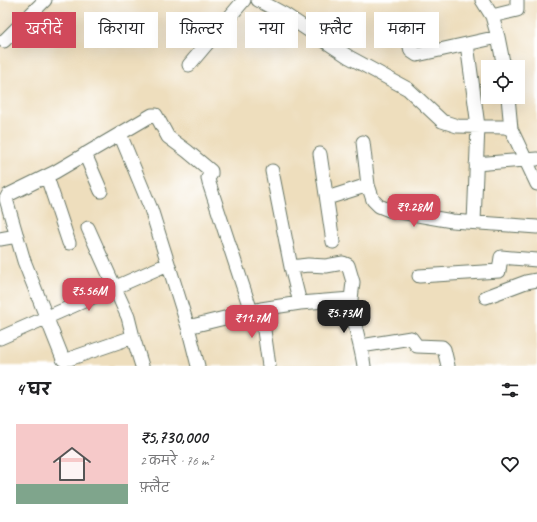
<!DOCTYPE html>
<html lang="hi">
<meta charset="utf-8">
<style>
:root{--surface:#fff;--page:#f6f6f6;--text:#202124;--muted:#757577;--line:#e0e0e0;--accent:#d1495b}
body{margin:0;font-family:Caveat,"Playpen Sans Deva",sans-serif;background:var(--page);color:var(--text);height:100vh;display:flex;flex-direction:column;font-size:15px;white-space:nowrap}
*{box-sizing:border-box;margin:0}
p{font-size:13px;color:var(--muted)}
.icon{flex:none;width:22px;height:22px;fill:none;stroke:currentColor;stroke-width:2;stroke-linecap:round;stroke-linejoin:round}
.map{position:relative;height:366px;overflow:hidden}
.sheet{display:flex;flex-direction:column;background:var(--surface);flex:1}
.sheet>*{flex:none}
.top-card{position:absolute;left:12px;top:12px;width:513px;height:36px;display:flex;gap:8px}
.tools{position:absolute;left:481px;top:60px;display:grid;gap:8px}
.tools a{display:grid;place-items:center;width:44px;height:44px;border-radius:0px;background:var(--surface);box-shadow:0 4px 16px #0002;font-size:20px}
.price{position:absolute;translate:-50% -34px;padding:0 9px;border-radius:8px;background:var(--accent);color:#fff;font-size:13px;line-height:26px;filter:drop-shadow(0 1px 2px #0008)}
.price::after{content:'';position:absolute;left:50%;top:24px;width:12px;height:9px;margin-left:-6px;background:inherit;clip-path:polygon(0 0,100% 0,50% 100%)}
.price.current{background:#222;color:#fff}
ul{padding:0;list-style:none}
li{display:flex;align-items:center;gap:12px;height:100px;padding:0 16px}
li+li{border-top:1px solid var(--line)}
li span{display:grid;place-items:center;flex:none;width:112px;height:80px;border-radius:0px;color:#555}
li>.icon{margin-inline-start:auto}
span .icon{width:48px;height:48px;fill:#fffc;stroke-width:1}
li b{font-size:17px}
h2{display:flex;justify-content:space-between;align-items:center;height:48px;padding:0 16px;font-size:17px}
.tag{padding:0 14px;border-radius:0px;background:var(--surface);box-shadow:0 4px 16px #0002;font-size:14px;line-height:36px}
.tag.current{background:var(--accent);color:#fff}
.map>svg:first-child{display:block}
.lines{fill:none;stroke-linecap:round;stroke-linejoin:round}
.minor-casing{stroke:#677564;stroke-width:15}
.minor{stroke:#fff;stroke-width:13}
</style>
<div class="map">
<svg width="537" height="366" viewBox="0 0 537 366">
<rect width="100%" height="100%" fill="#fff"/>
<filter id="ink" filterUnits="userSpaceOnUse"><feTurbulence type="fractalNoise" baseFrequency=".025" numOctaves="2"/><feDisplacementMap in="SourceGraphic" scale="8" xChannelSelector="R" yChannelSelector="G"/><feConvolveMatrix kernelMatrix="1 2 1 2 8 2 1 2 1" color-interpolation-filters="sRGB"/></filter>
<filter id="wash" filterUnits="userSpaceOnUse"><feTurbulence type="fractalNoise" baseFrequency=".012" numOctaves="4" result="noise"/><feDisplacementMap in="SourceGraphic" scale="16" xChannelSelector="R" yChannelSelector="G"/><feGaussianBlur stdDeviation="0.9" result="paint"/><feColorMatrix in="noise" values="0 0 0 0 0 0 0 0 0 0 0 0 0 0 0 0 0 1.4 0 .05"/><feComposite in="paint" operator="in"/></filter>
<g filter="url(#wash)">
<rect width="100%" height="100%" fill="#eedebd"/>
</g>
<g filter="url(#ink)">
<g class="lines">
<!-- minor casing -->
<g class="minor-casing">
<path id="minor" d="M258 0 284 14 349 57 408 89 442 121 457 126 505 127 511 129 537 184
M492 16 517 10V0
M405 26 411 51 417 55 498 37 492 16 482 0
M498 37 504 67
M4 41 45 0
M467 44 478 126 474 222
M189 65 244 0
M508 97 511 129
M120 134 151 209 188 327 198 366
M363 142 368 185 373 200 379 206 389 210 452 221 537 227
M85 154 101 191
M320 154 333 242
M476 164 537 159
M272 171 291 267 300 303
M47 177 69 243
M327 198 368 185
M88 228 128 317 133 337
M0 239 17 236
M419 276 499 271 501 257 537 260
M486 297 526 282 537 280
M351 299C352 322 361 343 364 366
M261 309 269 366
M188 327 261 309 300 303 351 299 353 282 348 265 343 263 326 266 308 265 291 267
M0 338 168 264
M361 346 411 338 417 346 442 347 444 349 448 366
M142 366 133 337 69 359H63L24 261 6 199 8 195 55 172 152 115H156L168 137 187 151 211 171V174L208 178 209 183 251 311"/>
</g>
<!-- minor -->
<use href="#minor" class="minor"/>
</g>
</g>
</svg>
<div class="tools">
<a><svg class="icon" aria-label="locate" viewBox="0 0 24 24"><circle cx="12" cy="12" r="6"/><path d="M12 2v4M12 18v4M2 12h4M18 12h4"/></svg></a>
</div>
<b class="price" style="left:414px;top:228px">₹9.28M</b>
<b class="price" style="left:89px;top:312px">₹5.56M</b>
<b class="price current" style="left:344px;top:334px">₹5.73M</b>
<b class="price" style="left:252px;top:339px">₹11.7M</b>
<div class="top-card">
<a class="tag current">खरीदें</a>
<a class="tag">किराया</a>
<a class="tag">फ़िल्टर</a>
<a class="tag">नया</a>
<a class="tag">फ़्लैट</a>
<a class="tag">मकान</a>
</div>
</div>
<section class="sheet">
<h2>4 घर<svg class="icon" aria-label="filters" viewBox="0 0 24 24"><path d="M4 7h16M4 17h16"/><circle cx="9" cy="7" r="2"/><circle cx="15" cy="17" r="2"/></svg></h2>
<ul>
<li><span style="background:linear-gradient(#f6c9c9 75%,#7fa58c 0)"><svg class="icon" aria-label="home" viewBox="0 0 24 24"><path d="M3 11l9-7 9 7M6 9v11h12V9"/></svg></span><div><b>₹5,730,000</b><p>2 कमरे · 76 m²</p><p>फ़्लैट</p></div><svg class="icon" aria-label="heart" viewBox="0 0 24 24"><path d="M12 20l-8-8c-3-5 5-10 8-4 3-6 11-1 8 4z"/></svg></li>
</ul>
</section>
